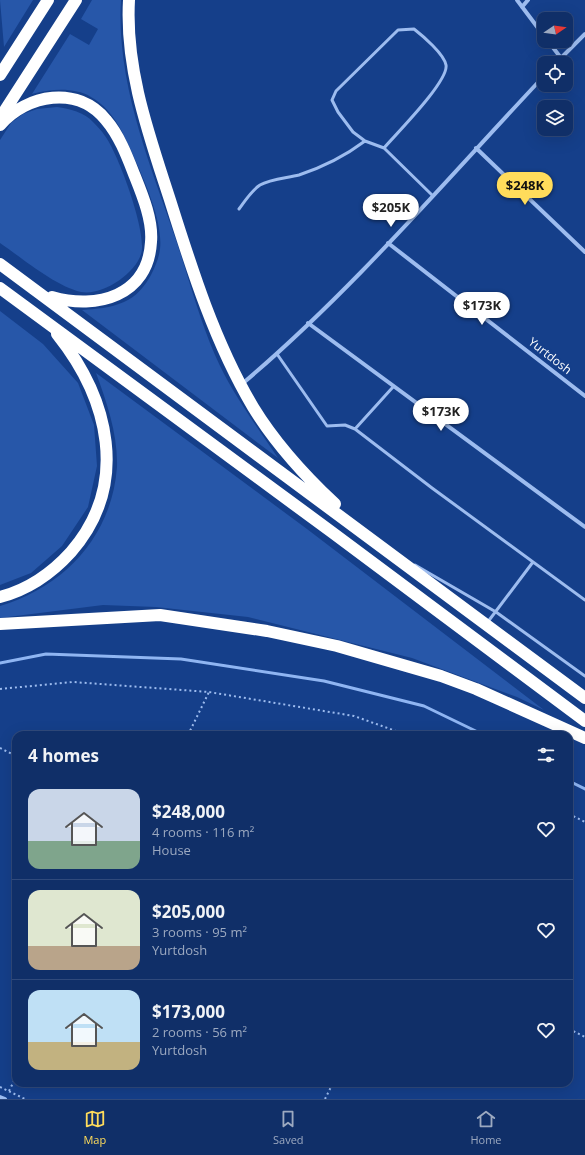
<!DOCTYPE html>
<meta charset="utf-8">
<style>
:root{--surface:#102f68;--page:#1e3b71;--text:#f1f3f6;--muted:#9ca9c0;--line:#304a7c;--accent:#ffdc5b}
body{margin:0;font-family:"Open Sans",sans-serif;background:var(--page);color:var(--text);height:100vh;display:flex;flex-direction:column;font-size:15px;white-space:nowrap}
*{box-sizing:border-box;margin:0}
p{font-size:13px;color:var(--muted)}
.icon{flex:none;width:22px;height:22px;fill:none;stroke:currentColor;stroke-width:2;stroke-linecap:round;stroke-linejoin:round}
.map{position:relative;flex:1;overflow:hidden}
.side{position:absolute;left:12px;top:731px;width:561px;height:356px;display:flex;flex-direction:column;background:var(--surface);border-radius:12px;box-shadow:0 4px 16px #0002,0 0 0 1px var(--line)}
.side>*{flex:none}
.needle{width:26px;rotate:77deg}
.tools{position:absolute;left:537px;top:12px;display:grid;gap:8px}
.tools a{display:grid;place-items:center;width:36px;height:36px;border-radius:8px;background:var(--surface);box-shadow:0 4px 16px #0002,0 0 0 1px var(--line);font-size:20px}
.price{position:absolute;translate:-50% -34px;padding:0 9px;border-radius:14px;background:#fff;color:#222;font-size:13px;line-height:26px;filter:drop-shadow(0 1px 2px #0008)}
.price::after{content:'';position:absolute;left:50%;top:24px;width:12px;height:9px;margin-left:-6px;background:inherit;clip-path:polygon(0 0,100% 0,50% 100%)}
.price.active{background:var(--accent);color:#111}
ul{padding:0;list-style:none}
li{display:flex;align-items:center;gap:12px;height:100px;padding:0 16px}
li+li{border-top:1px solid var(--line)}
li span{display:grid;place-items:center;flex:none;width:112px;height:80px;border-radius:12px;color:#555}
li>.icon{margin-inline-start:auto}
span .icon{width:48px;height:48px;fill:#fffc;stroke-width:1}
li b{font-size:17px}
h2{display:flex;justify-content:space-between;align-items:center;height:48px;padding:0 16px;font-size:17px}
.menu{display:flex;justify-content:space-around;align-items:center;height:56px;border-top:1px solid var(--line);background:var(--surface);font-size:11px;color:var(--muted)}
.menu a{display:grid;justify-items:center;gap:2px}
.menu .active{color:var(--accent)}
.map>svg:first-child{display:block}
.green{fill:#2757a9}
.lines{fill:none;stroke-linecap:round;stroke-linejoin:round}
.stream{stroke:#8fb5f2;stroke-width:3}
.path{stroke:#9dbcef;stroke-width:2;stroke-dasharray:2 3;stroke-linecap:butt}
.lane{stroke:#9dbcef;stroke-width:3}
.street{stroke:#9dbcef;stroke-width:4}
.highway{stroke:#fff;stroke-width:12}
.labels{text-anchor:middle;stroke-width:4;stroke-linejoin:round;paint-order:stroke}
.street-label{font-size:12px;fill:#fff;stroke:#153f8a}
</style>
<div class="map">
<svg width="585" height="1099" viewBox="0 0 585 1099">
<rect width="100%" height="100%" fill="#153f8a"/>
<!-- green -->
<path class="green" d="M0 0H33L4 47Z
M92 0H121C116 83 150 164 176 240 189 279 199 318 215 355 231 392 256 425 278 458L82 310C96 309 110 308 124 302 136 297 145 286 151 275 155 267 159 258 160 249 163 224 147 187 137 164 126 140 116 111 91 97 74 87 51 89 32 94L70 34 89 45 98 29 81 19Z
M57 107C70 109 84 112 93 122 97 126 102 131 105 136 118 153 148 234 141 254 135 274 102 296 81 292 55 286 22 258 0 243V140L11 123 23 114 37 109Z
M0 311 43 344 78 383 94 425 97 466 88 507 62 546 31 573 0 585Z
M96 373 307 529 544 710 517 697 412 658 248 617 156 607 103 605 0 618V606C64 587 112 536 117 467 118 435 107 403 96 373Z"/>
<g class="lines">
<!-- stream -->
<path class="stream" d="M0 663 46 654 181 659 324 681 424 706 484 735
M569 781 585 789"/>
<!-- path -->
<path class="path" d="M0 689 73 682 209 692 354 716 407 735
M188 735 209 692
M0 748 16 756
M569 814 585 822
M569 1029 585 1037
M0 1087 25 1099
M9 1091 16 1077
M325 1099 333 1083"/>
<!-- lane -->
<path class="lane" d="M384 148C396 134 449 81 446 65 444 54 423 36 414 29L398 30 336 91 332 100 338 112 353 132 365 141 384 148 432 195
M239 209C245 201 251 191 260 185 270 179 287 178 299 175 323 167 345 156 365 141
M277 354 327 426 345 425 355 429 432 488 585 600
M355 429 393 387
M415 565 496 612 585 676
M487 623 533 562"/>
<!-- street -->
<path class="street" d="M517 0 544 36
M522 7 528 0
M548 41 561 58 556 63
M561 58 585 34
M476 148 585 252
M388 243 585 396
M308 323 585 527
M242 384C352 291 446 180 544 76
M0 1097 5 1099"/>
<!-- highway -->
<path class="highway" d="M129 0C125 69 149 135 170 200 192 270 215 343 253 407 275 443 304 475 335 504
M0 75 48 0
M0 118 76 0
M0 125C27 94 78 85 106 120 119 135 127 156 134 174 142 194 153 220 151 242 148 296 97 310 52 297
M0 264 585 698
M0 288 333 533 585 721
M0 597C27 590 52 573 71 552 130 484 109 399 57 334
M0 624 160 615 267 631 337 646 441 676 476 689 585 738"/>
</g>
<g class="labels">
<!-- street labels -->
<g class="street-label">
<text transform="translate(550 356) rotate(38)" y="4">Yurtdosh</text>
</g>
</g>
</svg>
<div class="tools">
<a><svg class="needle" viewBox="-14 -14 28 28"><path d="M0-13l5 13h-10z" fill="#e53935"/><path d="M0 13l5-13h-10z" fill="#9ca9c0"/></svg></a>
<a><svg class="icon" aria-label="locate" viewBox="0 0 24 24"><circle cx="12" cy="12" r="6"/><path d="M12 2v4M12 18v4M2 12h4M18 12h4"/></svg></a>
<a><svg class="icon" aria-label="layers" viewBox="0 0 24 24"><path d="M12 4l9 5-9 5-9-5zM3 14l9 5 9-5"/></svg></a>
</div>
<b class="price active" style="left:525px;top:206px">$248K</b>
<b class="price" style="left:391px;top:228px">$205K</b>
<b class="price" style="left:482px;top:326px">$173K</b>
<b class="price" style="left:441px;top:432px">$173K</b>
<section class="side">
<h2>4 homes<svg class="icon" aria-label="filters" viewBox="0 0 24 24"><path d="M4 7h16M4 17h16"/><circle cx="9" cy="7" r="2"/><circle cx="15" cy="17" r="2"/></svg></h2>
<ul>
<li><span style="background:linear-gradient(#c9d6e8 65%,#7fa58c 0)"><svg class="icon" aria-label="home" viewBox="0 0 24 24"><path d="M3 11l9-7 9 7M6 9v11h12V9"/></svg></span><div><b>$248,000</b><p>4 rooms · 116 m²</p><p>House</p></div><svg class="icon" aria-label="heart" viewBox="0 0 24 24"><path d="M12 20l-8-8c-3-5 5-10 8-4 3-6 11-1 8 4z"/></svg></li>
<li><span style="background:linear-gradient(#dfe7d0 70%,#b9a48a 0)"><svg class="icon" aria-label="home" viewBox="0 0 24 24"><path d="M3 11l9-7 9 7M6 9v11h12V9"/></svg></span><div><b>$205,000</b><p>3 rooms · 95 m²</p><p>Yurtdosh</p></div><svg class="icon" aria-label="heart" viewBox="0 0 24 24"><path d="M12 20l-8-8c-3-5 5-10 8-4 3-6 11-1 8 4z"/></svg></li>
<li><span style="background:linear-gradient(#bfe0f5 65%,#c2b280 0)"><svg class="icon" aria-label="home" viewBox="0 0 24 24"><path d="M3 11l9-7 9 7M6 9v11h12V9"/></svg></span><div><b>$173,000</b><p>2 rooms · 56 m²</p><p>Yurtdosh</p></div><svg class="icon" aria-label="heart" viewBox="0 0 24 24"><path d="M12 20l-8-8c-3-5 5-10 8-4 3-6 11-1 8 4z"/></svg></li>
</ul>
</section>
</div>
<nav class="menu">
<a class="active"><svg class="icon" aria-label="map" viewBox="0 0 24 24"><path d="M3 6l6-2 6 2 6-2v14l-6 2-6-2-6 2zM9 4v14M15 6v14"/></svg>Map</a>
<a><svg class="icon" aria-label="saved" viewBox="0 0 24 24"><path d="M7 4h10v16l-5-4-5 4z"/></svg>Saved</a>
<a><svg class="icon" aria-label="home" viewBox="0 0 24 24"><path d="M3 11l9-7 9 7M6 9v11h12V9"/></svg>Home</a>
</nav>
